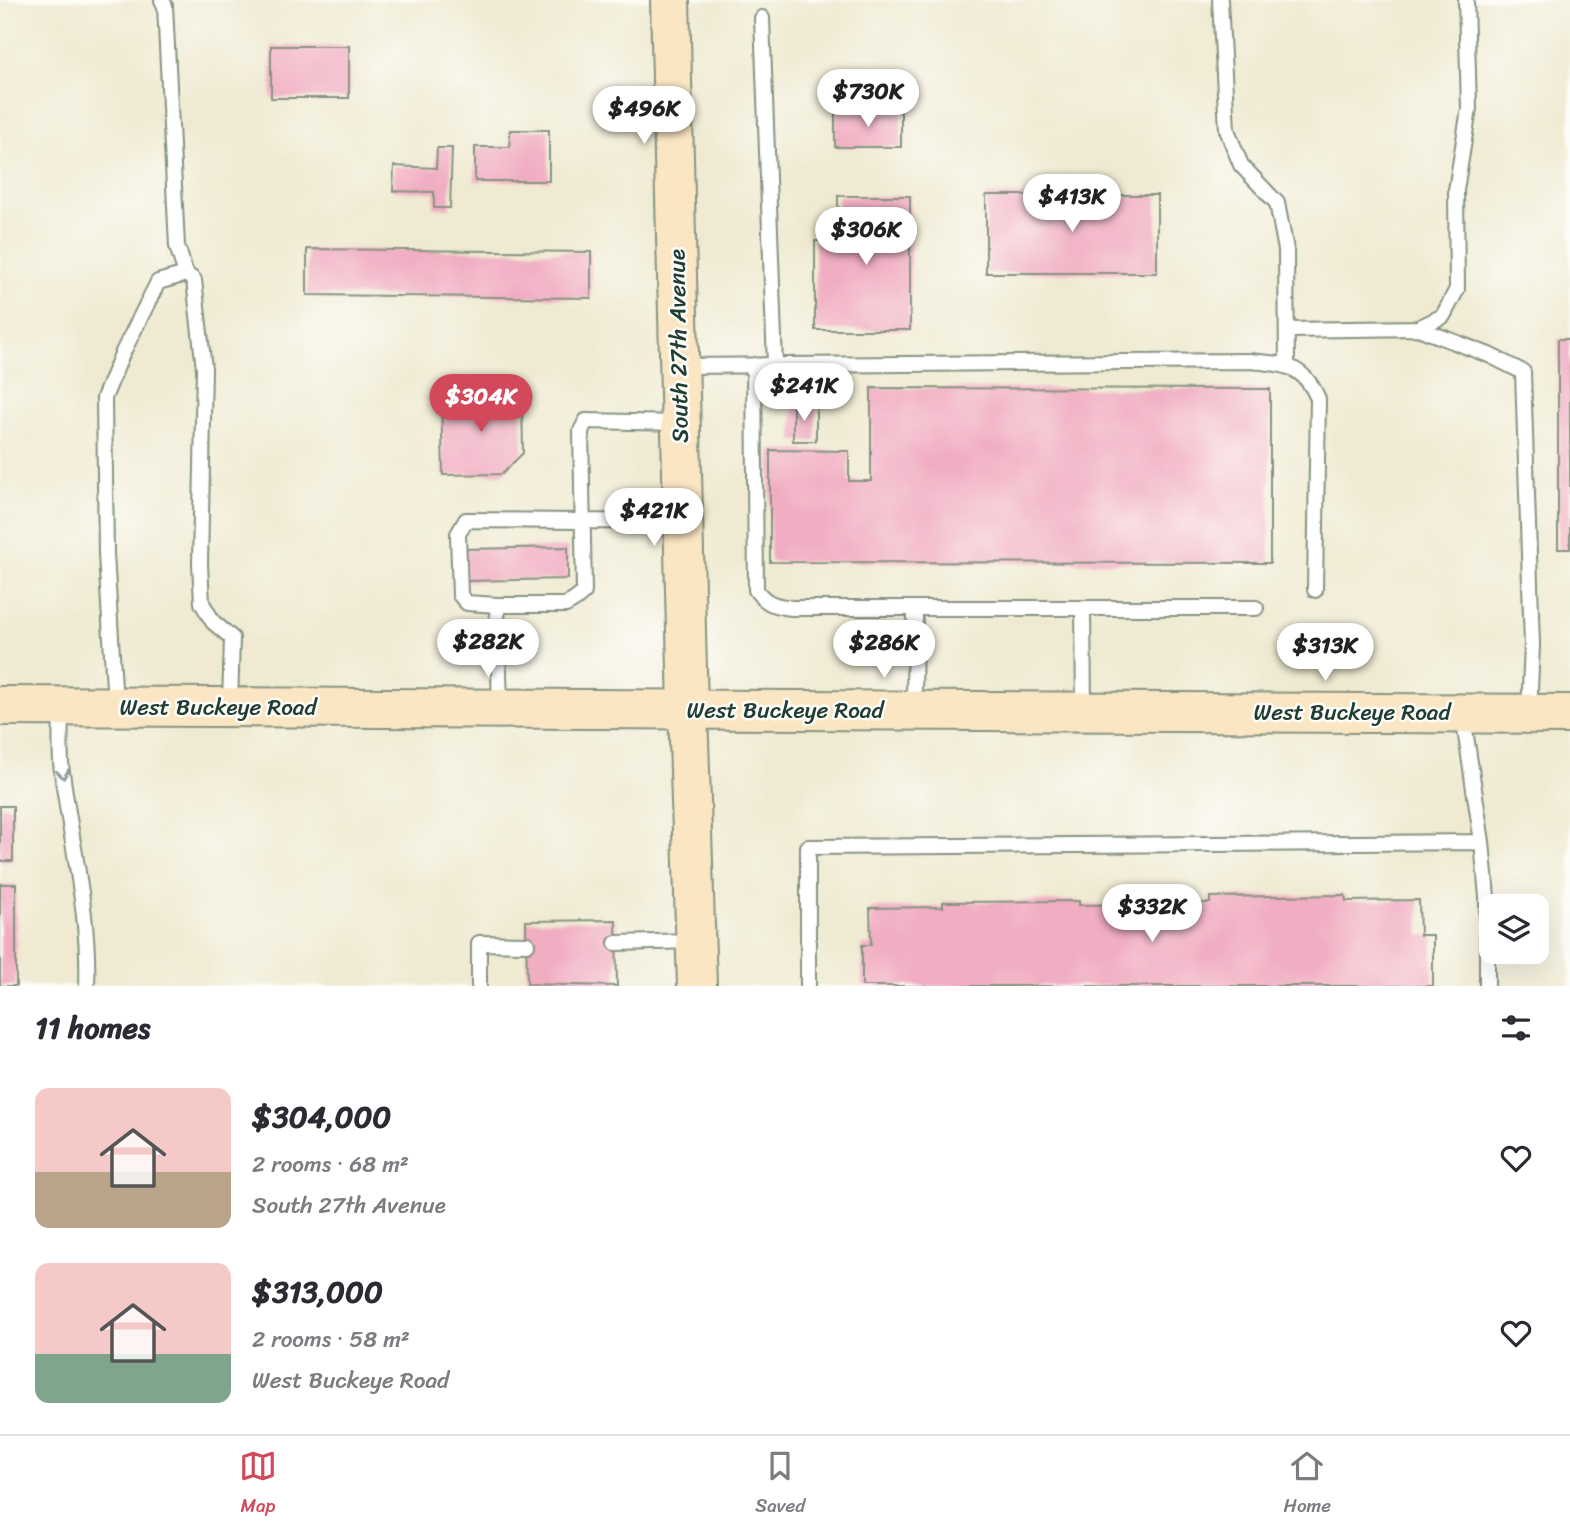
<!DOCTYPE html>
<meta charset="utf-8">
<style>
:root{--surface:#fff;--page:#f2f2f3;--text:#2b2b33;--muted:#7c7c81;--line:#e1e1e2;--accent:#d1495b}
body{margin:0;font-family:Sriracha,sans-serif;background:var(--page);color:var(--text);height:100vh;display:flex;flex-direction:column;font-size:26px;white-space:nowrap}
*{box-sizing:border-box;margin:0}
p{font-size:23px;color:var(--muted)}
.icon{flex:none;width:38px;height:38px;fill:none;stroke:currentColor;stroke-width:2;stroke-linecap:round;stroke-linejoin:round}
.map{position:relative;height:986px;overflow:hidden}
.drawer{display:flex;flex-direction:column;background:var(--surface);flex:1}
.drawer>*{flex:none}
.controls{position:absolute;left:1479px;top:894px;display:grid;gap:14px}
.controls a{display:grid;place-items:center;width:70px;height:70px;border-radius:14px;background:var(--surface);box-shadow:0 7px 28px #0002;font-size:35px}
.price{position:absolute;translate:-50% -60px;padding:0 16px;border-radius:24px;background:#fff;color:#222;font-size:23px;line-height:46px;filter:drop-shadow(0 2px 4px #0008)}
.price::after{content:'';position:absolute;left:50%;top:42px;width:21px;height:16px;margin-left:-10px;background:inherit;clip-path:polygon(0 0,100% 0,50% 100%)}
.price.active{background:var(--accent);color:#fff}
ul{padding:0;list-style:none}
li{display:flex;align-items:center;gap:21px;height:175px;padding:0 35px}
li span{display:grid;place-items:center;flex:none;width:196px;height:140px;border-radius:14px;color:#555}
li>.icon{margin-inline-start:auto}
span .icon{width:84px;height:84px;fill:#fffc;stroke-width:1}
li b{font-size:30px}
h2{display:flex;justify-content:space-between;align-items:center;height:84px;padding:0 35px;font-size:30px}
.tab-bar{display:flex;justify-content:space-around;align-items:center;height:98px;border-top:2px solid var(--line);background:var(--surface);font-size:19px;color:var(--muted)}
.tab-bar a{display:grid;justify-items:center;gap:4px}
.tab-bar .active{color:var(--accent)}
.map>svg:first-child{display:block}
.building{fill:#f1adc2}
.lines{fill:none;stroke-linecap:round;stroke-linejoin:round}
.service-casing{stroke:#879482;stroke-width:18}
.secondary-casing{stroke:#879482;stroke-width:42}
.service{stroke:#fff;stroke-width:14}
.secondary{stroke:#fbe6c4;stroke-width:38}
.oneway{stroke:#8f9e9a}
.labels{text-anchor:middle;stroke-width:5;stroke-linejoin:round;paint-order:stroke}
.street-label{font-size:23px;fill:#1f3d34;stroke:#fdfcf7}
</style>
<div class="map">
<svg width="1570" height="986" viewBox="0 0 1570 986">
<rect width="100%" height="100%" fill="#fdfcf7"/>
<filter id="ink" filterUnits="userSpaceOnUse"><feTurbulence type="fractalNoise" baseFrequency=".0143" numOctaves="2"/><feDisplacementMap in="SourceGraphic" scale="14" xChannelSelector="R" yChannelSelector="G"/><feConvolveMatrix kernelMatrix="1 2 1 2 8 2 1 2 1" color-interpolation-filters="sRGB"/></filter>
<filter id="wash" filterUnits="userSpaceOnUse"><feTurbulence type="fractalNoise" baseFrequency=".00686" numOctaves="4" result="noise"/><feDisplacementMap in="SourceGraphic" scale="28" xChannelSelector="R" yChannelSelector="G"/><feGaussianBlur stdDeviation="1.57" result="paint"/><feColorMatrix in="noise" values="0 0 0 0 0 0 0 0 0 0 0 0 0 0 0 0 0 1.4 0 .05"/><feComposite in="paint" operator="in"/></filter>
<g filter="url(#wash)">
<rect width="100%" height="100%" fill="#efead1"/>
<g id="blocks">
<!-- building -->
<path class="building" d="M271 46H349V98H271Z
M835 111H901V147H835Z
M510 130H549V181H475V147H510Z
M437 148H452L450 208H434V192L393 191 394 166 436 168Z
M986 195H1157V273H986Z
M838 196H910V330H815V241H838Z
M307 249 591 252V298L307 295Z
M1558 339H1570V549H1558Z
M871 388 1270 389V563L770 562V450L849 451V481H871Z
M522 395 523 453 502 474 443 475 441 397Z
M793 405H816V441H793Z
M568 547V579L466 581 465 549Z
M0 806H13V861H0Z
M0 884H16V986H0Z
M1345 895 1346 901 1419 900 1420 935H1433V986H862V945H871L870 908 943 907V902L1079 901V905L1210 903V897Z
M616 920 617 986 527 984 526 921Z"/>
</g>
</g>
<g filter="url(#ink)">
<use href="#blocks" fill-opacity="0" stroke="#879482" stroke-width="2"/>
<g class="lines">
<!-- service casing -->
<g class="service-casing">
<path id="service" d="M162 0 165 6 177 246 186 274
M1220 0 1227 130 1241 165 1277 203 1286 250 1287 365
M762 18 775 365
M1418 328 1489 355 1523 372 1532 645 1529 712
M1287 330 1418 328 1443 316 1457 289 1456 190 1469 109 1466 0
M754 365 756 590C766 604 775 606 792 608H1256
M680 366 1250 361C1283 364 1304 364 1318 399L1315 590
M497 605H566L576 599 584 592 581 431 586 421 679 423
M1083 608 1084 708
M115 705 106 554 104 398 122 354 158 282 186 274 194 280 204 369 200 564 202 603 213 622 232 638 230 704
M61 707C61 728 59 751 62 772 71 843 90 914 87 986
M500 707 497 605 467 603 460 595 458 534 466 520 683 522
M914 708 915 608
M1463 716 1482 842 1487 897V986
M616 943 695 941
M479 986V943L527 944
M808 986V847L1482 842"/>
</g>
<!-- secondary casing -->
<g class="secondary-casing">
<path id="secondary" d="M670 0 688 709 697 986
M0 706 1570 714"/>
</g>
<!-- service -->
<use href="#service" class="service"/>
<!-- secondary -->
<use href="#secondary" class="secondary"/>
</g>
<!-- one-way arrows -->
<defs><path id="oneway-chevron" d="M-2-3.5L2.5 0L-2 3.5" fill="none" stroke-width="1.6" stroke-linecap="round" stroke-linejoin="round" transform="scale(1.75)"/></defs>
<use class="oneway" href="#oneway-chevron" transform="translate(63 774) rotate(83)"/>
</g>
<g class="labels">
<!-- street labels -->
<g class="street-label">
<text transform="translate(678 346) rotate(-91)" y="8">South 27th Avenue</text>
<text x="218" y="715">West Buckeye Road</text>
<text x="785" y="718">West Buckeye Road</text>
<text x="1352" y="720">West Buckeye Road</text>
</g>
</g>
</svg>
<div class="controls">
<a><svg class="icon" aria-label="layers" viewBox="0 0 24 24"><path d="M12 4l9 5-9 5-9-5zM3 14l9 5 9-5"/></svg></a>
</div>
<b class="price" style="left:868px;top:129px">$730K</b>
<b class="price" style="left:644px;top:146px">$496K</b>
<b class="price" style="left:1072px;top:234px">$413K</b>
<b class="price" style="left:866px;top:267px">$306K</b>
<b class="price" style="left:804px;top:423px">$241K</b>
<b class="price active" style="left:481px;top:434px">$304K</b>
<b class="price" style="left:654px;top:548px">$421K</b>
<b class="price" style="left:488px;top:679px">$282K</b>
<b class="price" style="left:884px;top:680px">$286K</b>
<b class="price" style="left:1325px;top:683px">$313K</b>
<b class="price" style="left:1152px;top:944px">$332K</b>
</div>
<section class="drawer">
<h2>11 homes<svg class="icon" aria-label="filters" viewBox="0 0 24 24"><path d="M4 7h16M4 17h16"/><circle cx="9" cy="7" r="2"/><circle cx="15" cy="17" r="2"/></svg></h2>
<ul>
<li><span style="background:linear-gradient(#f6c9c9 60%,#b9a48a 0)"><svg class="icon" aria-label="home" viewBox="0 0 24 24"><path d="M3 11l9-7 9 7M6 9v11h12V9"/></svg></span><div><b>$304,000</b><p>2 rooms · 68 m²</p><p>South 27th Avenue</p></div><svg class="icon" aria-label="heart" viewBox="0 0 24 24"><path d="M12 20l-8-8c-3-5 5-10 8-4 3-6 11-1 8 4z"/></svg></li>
<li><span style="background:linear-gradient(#f6c9c9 65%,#7fa58c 0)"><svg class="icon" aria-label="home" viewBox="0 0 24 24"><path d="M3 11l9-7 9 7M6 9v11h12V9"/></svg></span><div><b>$313,000</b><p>2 rooms · 58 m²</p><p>West Buckeye Road</p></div><svg class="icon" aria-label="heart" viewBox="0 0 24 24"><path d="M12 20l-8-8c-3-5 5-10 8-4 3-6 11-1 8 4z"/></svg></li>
</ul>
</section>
<nav class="tab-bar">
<a class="active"><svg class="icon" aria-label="map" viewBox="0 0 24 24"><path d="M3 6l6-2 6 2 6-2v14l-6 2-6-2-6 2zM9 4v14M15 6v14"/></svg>Map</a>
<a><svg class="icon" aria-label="saved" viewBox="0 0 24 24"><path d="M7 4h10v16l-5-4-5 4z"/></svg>Saved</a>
<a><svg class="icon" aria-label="home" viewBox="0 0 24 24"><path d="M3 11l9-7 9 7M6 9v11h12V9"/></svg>Home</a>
</nav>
